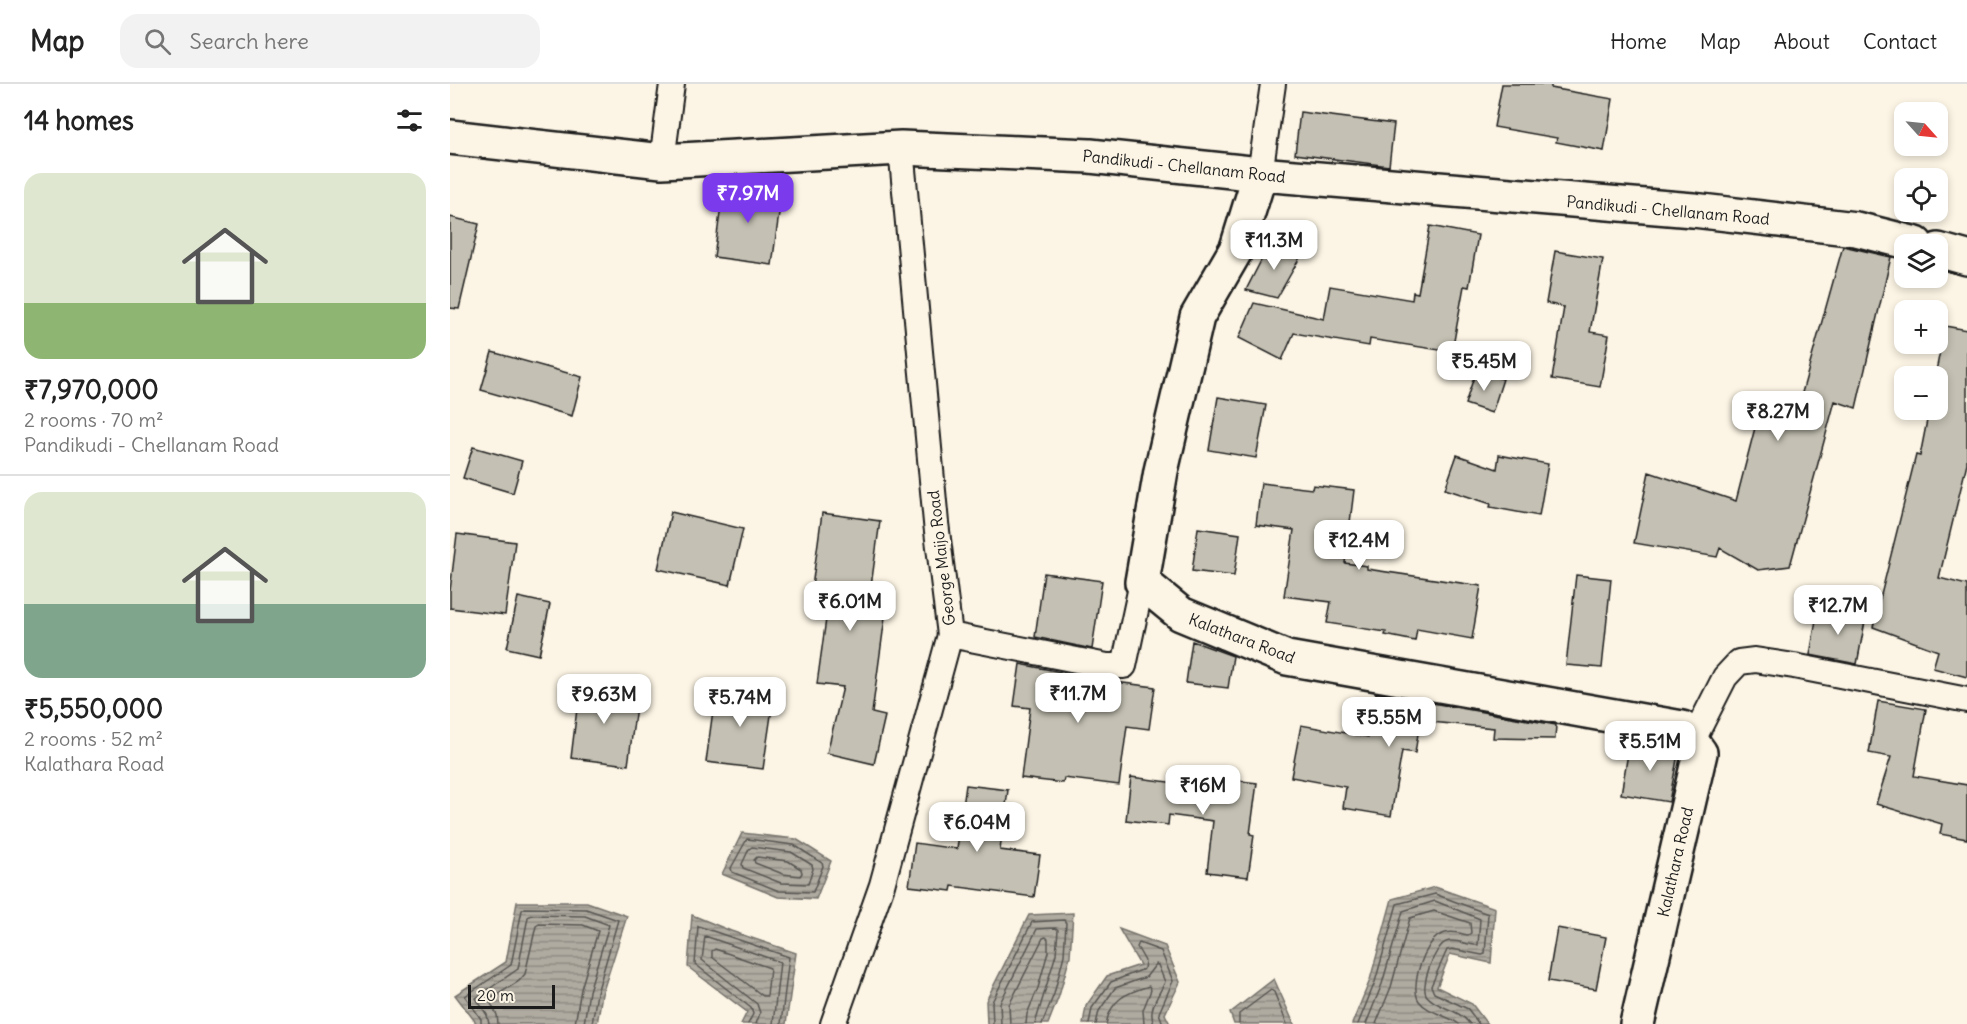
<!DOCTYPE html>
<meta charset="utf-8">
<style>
:root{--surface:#fff;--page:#f2f2f2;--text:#222;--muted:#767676;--line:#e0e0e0;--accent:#7c3aed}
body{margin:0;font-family:Delius,sans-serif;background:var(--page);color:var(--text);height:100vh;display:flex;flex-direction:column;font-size:22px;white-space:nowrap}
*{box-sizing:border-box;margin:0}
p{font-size:20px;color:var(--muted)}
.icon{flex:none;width:33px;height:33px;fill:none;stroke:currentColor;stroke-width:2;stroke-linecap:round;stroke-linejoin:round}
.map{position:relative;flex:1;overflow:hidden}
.details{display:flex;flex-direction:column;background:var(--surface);width:450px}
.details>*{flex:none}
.needle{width:39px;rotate:117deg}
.controls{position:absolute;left:1444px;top:18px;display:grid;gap:12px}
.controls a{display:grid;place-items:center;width:54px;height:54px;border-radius:12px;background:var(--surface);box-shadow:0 3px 9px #0003;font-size:30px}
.scale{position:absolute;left:18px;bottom:15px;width:87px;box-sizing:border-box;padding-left:6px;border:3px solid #1c1c1c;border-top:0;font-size:16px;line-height:21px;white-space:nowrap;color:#1c1c1c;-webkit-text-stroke:4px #fcf5e5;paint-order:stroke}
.price{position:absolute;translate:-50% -51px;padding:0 14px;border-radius:12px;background:#fff;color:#222;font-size:20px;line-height:39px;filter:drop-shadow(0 2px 3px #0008)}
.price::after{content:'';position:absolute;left:50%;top:36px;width:18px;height:14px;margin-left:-9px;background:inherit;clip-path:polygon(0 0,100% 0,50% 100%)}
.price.selected{background:var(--accent);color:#fff}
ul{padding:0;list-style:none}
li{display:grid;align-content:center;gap:12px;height:318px;padding:0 24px}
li+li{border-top:2px solid var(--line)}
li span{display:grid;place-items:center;height:186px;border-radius:18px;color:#555}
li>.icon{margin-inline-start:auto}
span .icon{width:108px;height:108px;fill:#fffc;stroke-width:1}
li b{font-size:26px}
h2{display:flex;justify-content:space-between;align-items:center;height:72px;padding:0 24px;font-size:26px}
header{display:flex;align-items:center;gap:36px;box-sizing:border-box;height:84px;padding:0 30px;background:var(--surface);border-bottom:2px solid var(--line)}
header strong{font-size:28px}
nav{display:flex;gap:33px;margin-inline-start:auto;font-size:21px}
.search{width:420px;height:54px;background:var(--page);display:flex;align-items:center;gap:15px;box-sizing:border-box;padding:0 21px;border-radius:18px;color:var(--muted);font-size:22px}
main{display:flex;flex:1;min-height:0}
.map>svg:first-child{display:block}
.water{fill:url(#water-rules);stroke:#75726c;stroke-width:1.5}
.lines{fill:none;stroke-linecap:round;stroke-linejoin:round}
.shore{stroke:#575551;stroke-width:1.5}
.building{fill:#c4c0b3;stroke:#1c1c1c;stroke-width:1.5}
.street-casing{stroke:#1c1c1c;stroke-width:28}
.secondary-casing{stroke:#1c1c1c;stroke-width:38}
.primary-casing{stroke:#1c1c1c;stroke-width:38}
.street{stroke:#fcf5e5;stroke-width:24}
.secondary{stroke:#fcf5e5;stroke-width:33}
.primary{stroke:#fcf5e5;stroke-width:33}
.labels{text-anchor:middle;stroke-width:6;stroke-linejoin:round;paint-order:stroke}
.street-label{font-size:16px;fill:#1c1c1c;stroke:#fcf5e5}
</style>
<header>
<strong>Map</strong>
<div class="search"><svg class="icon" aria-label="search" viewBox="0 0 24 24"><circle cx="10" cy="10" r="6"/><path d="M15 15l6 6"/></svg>Search here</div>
<nav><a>Home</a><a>Map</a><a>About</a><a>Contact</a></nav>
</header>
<main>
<section class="details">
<h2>14 homes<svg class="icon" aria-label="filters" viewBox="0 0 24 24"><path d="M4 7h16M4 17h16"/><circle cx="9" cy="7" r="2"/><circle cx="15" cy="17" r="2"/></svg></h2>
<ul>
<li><span style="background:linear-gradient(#dfe7d0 70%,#8fb573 0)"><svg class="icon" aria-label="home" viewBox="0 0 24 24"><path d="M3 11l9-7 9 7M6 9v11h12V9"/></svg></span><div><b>₹7,970,000</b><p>2 rooms · 70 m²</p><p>Pandikudi - Chellanam Road</p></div></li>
<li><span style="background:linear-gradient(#dfe7d0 60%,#7fa58c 0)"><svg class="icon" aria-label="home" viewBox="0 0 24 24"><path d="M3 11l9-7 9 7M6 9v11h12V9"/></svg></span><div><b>₹5,550,000</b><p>2 rooms · 52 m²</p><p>Kalathara Road</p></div></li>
</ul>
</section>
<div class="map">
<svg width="1517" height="940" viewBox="0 0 1517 940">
<defs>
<pattern id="water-rules" width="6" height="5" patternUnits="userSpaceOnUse" patternTransform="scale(1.5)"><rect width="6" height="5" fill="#b0aba1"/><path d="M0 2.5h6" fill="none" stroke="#8e8a82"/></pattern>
</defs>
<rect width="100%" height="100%" fill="#fcf5e5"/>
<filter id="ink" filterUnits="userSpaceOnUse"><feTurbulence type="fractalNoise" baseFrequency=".0167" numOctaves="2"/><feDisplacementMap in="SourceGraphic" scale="12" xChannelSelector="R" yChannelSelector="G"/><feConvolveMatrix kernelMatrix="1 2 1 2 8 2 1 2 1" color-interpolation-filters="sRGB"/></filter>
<g filter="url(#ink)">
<!-- water -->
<path class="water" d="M292 749 346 755 381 777 366 815 328 813 272 790Z
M985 803 1045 824 1041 879 1000 870 987 903 1022 920 1037 940H902L920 896 942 815Z
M67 818H137L177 832 152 910 147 940H27L5 911 56 878Z
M623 829 620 872 609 912 598 940H537L536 917 579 831Z
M242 831 281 847 346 869 336 940H291L297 928 238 883Z
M669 845 715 862 730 898 715 930 720 940H633L636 922 657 892 690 881Z
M824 895 844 940H784L780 929Z"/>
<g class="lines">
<!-- shore -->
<path class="shore" d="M297 755 344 761 372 779 373 782 363 808 329 807 282 788 281 784Z
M302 763 341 768 362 781 363 785 358 800 331 799 293 784 292 780 299 765Z
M307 773 338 777 351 785 352 789 350 792 333 790 305 779 304 776Z
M265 865 320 884 317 912H313L262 873V867Z
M31 940V935L15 912 61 881 72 826 75 824 136 825 168 836 147 909 142 940
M39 940 37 931 26 914 68 885 78 833 81 831 135 832 159 841 139 907 134 940
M48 940 47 931 39 916 69 897 75 890 86 842 89 840 133 841 148 847 131 905 125 940
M298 940 303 930 301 924 245 880 248 842 339 873 331 940
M306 940 310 929 307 920 252 876 255 852 330 878 323 940
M543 940 542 918 582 838 614 836 616 839 614 871 604 910 592 940
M551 940 550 919 587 845 606 844 608 846 606 870 585 940
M560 940 559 921 593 854 596 853 598 855V868L588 904 577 930 576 940
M639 940 642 924 661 898 694 885 695 877 687 863 689 859 711 867 723 897 709 929 713 940
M646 940 649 927 665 904 696 893 706 880 708 881 715 898C709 911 697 925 704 940
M656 940C661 915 676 909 699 902L701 906 693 926 694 940
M789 940V930L821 906 824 908 837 940
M908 940 925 898 947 820 985 810 1038 830 1035 870 1032 871 1002 865 997 866 981 902 984 909 1018 925 1029 940
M916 940 932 900 953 827 985 817 1030 835 1028 861C1018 862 1006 854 996 858 985 862 969 903 977 912 988 925 1008 924 1020 940
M926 940 941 903 960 834 984 827 1020 839 1021 849 1018 851C1008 849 999 846 990 851 975 858 959 902 969 917 978 929 997 931 1009 940"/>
</g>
<!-- building -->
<path class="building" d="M1052 0H1101V4L1163 15 1154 67 1106 58 1107 54 1044 43Z
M850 28 944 40 939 82 845 70Z
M274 100 332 107 322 181 264 173Z
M0 133 29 140 9 225 0 224Z
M980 142 1028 151 1019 203 1014 202 1002 268 920 255 919 262 844 249 832 276 789 254 804 219 874 235 880 202 962 216 963 208 968 209Z
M820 159 852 170 827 214 796 206Z
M1393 162 1441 173 1406 324 1385 317 1340 482 1308 486 1270 464 1267 473 1184 459 1199 388 1286 417 1308 332 1343 341Z
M1105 167 1153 175 1140 248 1159 251 1150 303 1102 295 1114 223 1096 219Z
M1495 242 1517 246V379L1489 494 1517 501V593L1483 584 1488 567 1423 543 1466 371 1470 372 1479 326H1488V292H1485Z
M42 268 132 293 122 332 31 306Z
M1026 287 1053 295 1042 329 1015 320Z
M768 313 816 321 806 374 759 366Z
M23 363 72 377 63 409 13 394Z
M1007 371 1047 385 1049 371 1098 380 1089 432 1040 423 1041 420 995 405Z
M811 399 862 405 863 401 904 406 895 479 917 482V485L1031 502 1022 555 967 545 965 557 935 551 936 548 877 539 881 518 834 512 844 446 806 441Z
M221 428 293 445 280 501 208 485Z
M372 429 430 437 417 531 435 533 422 629 435 632 424 680 377 669 393 603 367 600 380 506 362 503Z
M748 444 790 450 784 492 742 487Z
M7 450 65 458 55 531 0 524V507Z
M594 489 652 497 642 565 585 553Z
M1126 491 1161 495 1152 584 1116 581Z
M68 513 100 520 89 571 57 564Z
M1368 524 1416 532 1407 580 1360 571Z
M742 557 783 572 778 604 736 599Z
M570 580 657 597 705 603 699 645 677 642 669 701 614 694 613 699 571 694 580 624 564 622Z
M130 600 188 608 178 681 121 674Z
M266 604 324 611 313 685 256 678Z
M926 609 1106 641 1105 655 1043 654 1044 644 970 637 965 669 952 667 941 732 893 724 896 703 841 693 851 641 918 653Z
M1428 617 1476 625 1464 692 1517 701V755L1490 750 1492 740 1426 720 1441 673 1419 669Z
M1180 658 1224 665 1228 670 1219 718 1171 710Z
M681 693 763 704 765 694 807 699 800 750 804 751 798 793 757 788 763 737 719 731 718 741 676 736Z
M516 701 558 706 550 766 590 771 584 813 502 802 501 807 459 802 465 759 507 765Z
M1107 844 1156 853 1146 905 1098 897Z"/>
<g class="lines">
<!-- street casing -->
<g class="street-casing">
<path id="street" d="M212 77 222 0
M810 90 823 0
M500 551 657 582H674L692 498
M1242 658 1275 593 1289 578 1305 576 1344 582 1517 616
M383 940 432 801 500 551 486 439 451 64"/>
</g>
<!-- secondary casing -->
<g class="secondary-casing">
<path id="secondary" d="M810 90 787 164 747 233 711 387 692 498 731 530 837 574 1232 644 1250 669 1187 940"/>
</g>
<!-- primary casing -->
<g class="primary-casing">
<path id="primary" d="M0 53 212 77 451 64 640 72 810 90 1243 126 1406 145 1466 160
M1488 166 1517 174"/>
</g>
<!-- street -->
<use href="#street" class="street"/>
<!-- secondary -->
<use href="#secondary" class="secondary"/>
<!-- primary -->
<use href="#primary" class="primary"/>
</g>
</g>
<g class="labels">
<!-- street labels -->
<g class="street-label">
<text transform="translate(734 82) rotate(6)" y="6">Pandikudi - Chellanam Road</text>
<text transform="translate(1218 126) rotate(5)" y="6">Pandikudi - Chellanam Road</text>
<text transform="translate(491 474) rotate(-97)" y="6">George Maijo Road</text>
<text transform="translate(792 554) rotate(21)" y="6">Kalathara Road</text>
<text transform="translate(1225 778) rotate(-77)" y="6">Kalathara Road</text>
</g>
</g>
</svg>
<div class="controls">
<a><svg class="needle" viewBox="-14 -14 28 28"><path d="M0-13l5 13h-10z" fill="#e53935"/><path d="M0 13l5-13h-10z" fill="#767676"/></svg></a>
<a><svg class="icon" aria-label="locate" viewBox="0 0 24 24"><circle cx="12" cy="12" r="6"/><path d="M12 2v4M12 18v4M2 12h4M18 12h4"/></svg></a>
<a><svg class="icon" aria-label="layers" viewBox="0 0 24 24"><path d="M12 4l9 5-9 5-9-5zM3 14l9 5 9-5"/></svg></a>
<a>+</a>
<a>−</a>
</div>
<div class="scale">20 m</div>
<b class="price selected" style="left:298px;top:140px">₹7.97M</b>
<b class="price" style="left:824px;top:187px">₹11.3M</b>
<b class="price" style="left:1034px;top:308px">₹5.45M</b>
<b class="price" style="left:1328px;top:358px">₹8.27M</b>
<b class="price" style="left:909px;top:487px">₹12.4M</b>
<b class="price" style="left:400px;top:548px">₹6.01M</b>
<b class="price" style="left:1388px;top:552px">₹12.7M</b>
<b class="price" style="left:628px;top:640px">₹11.7M</b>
<b class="price" style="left:154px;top:641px">₹9.63M</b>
<b class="price" style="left:290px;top:644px">₹5.74M</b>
<b class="price" style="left:939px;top:664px">₹5.55M</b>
<b class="price" style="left:1200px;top:688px">₹5.51M</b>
<b class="price" style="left:753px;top:732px">₹16M</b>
<b class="price" style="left:527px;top:769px">₹6.04M</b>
</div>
</main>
